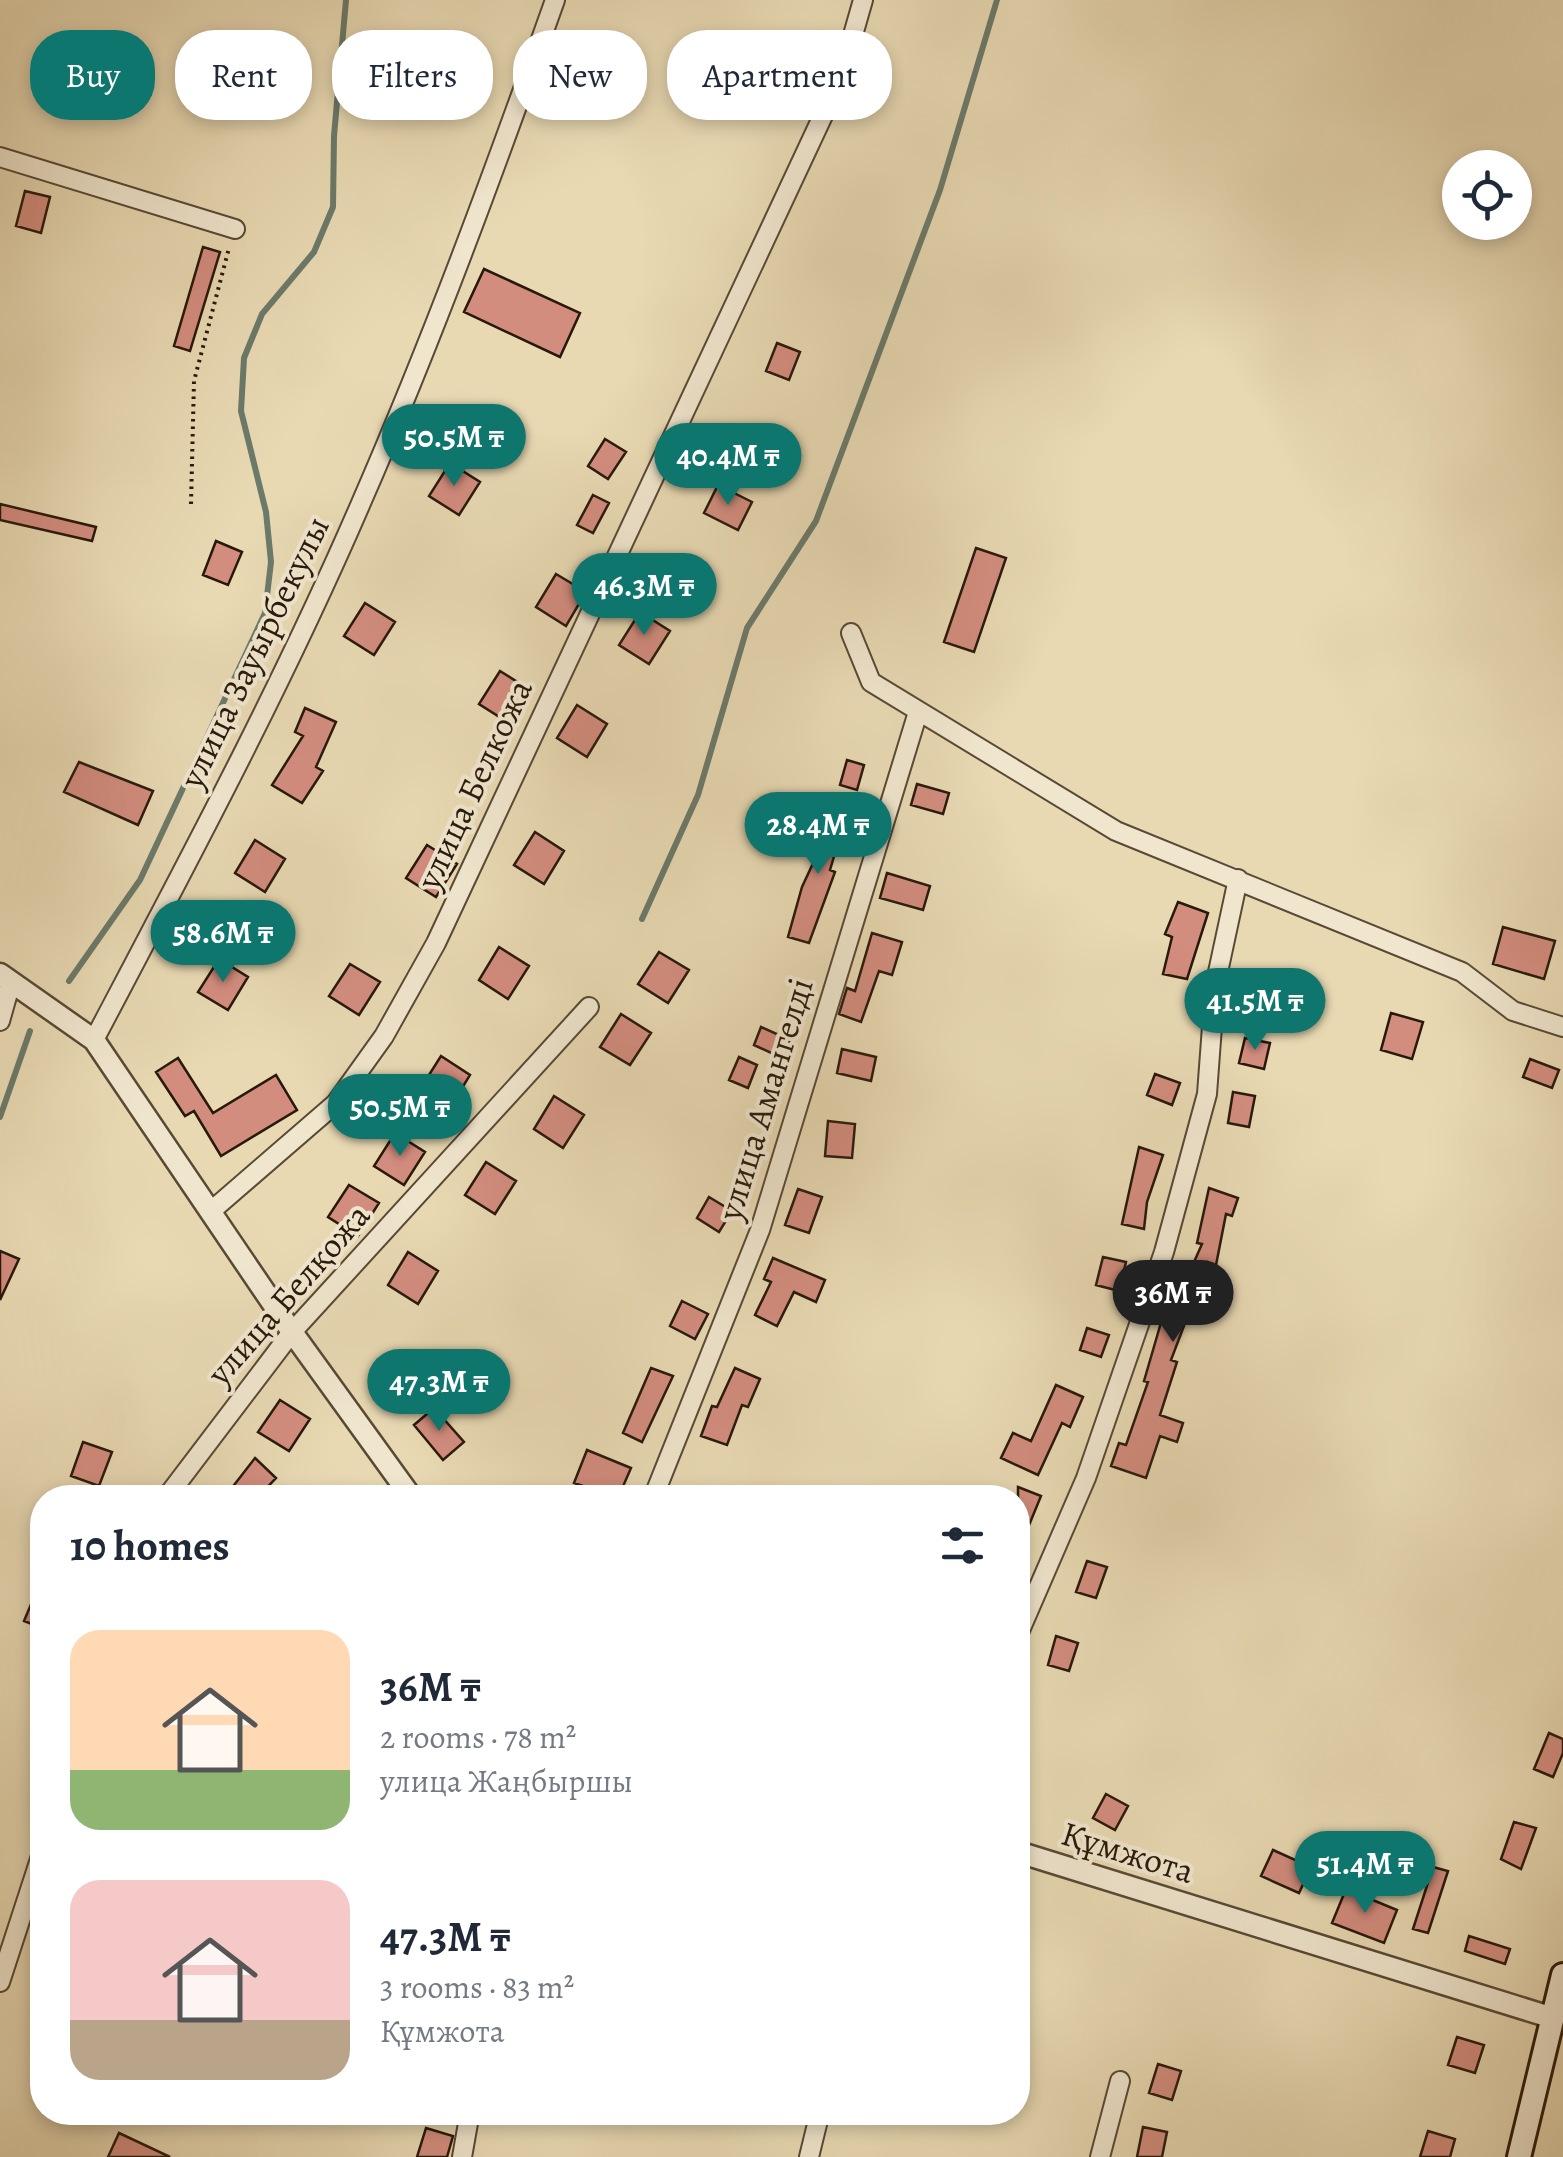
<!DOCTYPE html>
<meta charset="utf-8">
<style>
:root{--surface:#fff;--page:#f6f6f7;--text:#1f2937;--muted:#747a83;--accent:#0f766e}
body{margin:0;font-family:Alegreya,serif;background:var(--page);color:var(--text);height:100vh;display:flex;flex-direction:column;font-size:38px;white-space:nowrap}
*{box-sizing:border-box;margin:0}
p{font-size:32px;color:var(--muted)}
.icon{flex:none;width:55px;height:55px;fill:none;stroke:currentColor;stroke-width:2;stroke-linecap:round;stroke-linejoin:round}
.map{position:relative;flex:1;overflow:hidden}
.sheet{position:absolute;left:30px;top:1485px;width:1000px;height:640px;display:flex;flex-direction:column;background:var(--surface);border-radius:40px;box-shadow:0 5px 15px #0003}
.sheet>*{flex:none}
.hud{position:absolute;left:30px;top:30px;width:1000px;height:90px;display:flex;gap:20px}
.tools{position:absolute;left:1442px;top:150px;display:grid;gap:20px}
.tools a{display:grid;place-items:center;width:90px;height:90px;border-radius:50%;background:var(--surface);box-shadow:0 5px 15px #0003;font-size:50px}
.price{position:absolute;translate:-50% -85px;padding:0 22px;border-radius:35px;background:var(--accent);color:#fff;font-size:32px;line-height:65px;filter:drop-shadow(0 2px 5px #0008)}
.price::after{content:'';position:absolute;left:50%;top:60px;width:30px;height:22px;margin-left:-15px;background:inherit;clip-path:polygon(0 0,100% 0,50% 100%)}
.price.on{background:#222;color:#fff}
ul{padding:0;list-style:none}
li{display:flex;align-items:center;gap:30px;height:250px;padding:0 40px}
li span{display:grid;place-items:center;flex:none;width:280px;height:200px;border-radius:30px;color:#555}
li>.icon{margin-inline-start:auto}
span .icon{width:120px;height:120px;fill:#fffc;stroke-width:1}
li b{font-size:42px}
h2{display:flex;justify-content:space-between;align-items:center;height:120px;padding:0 40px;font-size:42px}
.chip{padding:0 35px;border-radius:40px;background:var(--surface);box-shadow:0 5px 15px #0003;font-size:35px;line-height:90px}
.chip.on{background:var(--accent);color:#fff}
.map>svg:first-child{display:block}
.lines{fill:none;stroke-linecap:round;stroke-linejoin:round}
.stream{stroke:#6b7a6a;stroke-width:6}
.building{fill:#d38d7f;stroke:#28190b;stroke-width:2.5}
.minor-casing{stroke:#584935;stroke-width:22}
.tertiary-casing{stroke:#584935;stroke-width:25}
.secondary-casing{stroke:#28190b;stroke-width:28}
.path{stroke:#28190b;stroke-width:4;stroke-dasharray:2.5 5;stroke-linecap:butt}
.minor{stroke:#f0e6ce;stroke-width:18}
.tertiary{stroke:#f0e6ce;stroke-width:20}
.secondary{stroke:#f0e6ce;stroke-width:22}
.labels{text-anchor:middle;stroke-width:8;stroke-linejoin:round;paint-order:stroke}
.street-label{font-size:35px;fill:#28190b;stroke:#f0e6ce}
</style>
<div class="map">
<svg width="1563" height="2157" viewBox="0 0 1563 2157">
<rect width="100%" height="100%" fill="#e8d9b3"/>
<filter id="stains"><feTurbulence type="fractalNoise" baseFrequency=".002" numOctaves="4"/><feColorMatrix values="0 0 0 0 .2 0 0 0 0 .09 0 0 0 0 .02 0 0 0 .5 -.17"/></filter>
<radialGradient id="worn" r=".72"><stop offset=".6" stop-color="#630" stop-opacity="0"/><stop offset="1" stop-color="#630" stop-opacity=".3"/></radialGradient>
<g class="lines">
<!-- stream -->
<path class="stream" d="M642 919 698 795 747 628 816 521 940 190 997 0
M69 981 140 880 265 613 271 562 266 512 241 411 244 358 262 314 314 252 333 207 334 136 346 0
M0 1117 30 1031"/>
</g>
<!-- building -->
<path class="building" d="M25 191 50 197 41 233 16 226Z
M203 247 220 252 190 351 174 346Z
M484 269 580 313 560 357 464 312Z
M777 343 800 352 789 380 766 371Z
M605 439 626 452 608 479 588 466Z
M450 463 480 482 459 515 429 496Z
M718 485 752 502 738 530 704 513Z
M593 495 609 503 593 533 577 525Z
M0 504 96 527 92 541 0 520Z
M216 541 242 552 228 585 203 575Z
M976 548 1006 558 974 652 944 642Z
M556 574 586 592 566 626 536 607Z
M365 603 395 622 374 655 344 636Z
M640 612 670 631 649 664 619 645Z
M500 671 530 690 509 723 479 704Z
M577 705 607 724 587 757 557 738Z
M305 708 336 722 316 767 323 771 302 803 272 785 303 736 295 732Z
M847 760 864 765 857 790 840 785Z
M79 762 153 791 138 825 64 792Z
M917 784 949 793 943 814 911 805Z
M838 809 847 813 830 870 835 872 809 943 788 937 802 887 822 844 813 842 822 812 835 816Z
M535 832 564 851 544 884 514 865Z
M255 840 285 859 265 892 235 873Z
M427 845 457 864 436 897 406 878Z
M887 873 930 886 923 910 880 898Z
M1178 902 1208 913 1187 979 1163 974 1172 937 1165 934Z
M1503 927 1555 941 1544 979 1493 964Z
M872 933 902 942 892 975 879 971 861 1022 839 1014 847 988 855 991Z
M499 947 529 966 508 999 479 980Z
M659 952 689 970 668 1003 638 984Z
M219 959 248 977 228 1010 198 992Z
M350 964 380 982 359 1015 329 996Z
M1391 1013 1423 1022 1412 1059 1381 1050Z
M621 1014 651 1033 630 1065 600 1047Z
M761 1027 790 1040 782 1058 754 1045Z
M1245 1038 1270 1043 1264 1069 1239 1063Z
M842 1049 876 1057 871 1081 837 1073Z
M441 1056 470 1075 450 1108 420 1089Z
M739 1057 757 1065 748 1088 729 1080Z
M178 1058 213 1113 276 1075 297 1110 221 1156 194 1111 185 1116 156 1072Z
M1530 1059 1559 1070 1552 1088 1523 1077Z
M1155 1074 1180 1083 1172 1105 1147 1095Z
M1233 1092 1255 1096 1249 1127 1228 1123Z
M554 1096 584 1115 563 1148 534 1129Z
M828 1121 855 1124 852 1158 825 1156Z
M395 1133 425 1152 404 1185 374 1166Z
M1139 1147 1163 1155 1147 1202 1144 1229 1122 1224Z
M486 1162 516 1181 495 1214 465 1195Z
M349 1185 379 1203 358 1236 328 1217Z
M1209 1188 1238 1198 1232 1216 1226 1214 1216 1265 1202 1296 1196 1294 1171 1360 1177 1362 1160 1415 1183 1423 1177 1442 1160 1436 1146 1478 1111 1466 1119 1443 1126 1445 1148 1382 1144 1381 1167 1302 1175 1305 1202 1244 1197 1243Z
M798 1189 822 1197 809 1233 785 1225Z
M709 1197 732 1211 719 1232 697 1218Z
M0 1251 19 1259 0 1300Z
M408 1252 438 1271 418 1304 388 1285Z
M1103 1257 1126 1262 1119 1291 1096 1285Z
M773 1258 825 1280 816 1302 794 1292 777 1326 755 1315 771 1282 764 1279Z
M682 1301 708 1314 695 1339 670 1326Z
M1087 1328 1109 1335 1101 1357 1080 1350Z
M651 1368 673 1376 642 1442 623 1433Z
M735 1368 760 1379 748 1407 742 1405 727 1445 701 1436 712 1406 717 1407Z
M1056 1385 1083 1397 1070 1427 1062 1423 1038 1475 1001 1458 1013 1433 1031 1441Z
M280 1400 310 1419 289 1451 258 1432Z
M434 1408 464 1442 443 1460 414 1425Z
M83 1442 112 1452 99 1486 71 1476Z
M587 1450 631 1468 618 1498 574 1483Z
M255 1458 276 1478 257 1498H224Z
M1018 1487 1041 1496 1018 1552Z
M1087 1561 1107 1567 1096 1598 1076 1592Z
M42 1578V1628L24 1621Z
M1056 1636 1078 1643 1069 1671 1048 1665Z
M1549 1733 1563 1739V1753L1553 1777 1534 1769Z
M1106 1794 1128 1806 1115 1830 1093 1818Z
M1514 1822 1536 1828 1521 1869 1501 1859Z
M1273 1850 1311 1867 1299 1893 1261 1876Z
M1433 1867 1448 1871 1428 1933 1413 1929Z
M1346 1889 1397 1910 1384 1943 1332 1923Z
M1469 1936 1510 1949 1505 1964 1465 1951Z
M1457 2037 1484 2045 1475 2073 1448 2065Z
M1158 2064 1181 2071 1172 2100 1149 2093Z
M1143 2127 1167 2132 1162 2157H1137Z
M426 2128 453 2136 447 2157H417Z
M1428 2131 1455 2139 1450 2157H1420Z
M119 2133 170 2157H108Z"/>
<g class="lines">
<!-- minor casing -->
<g class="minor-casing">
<path id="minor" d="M0 157 235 229
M851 633 871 682 1116 831 1462 972 1513 1011 1563 1027
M0 1021 11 982
M94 1040C187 863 282 686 361 503 433 338 495 169 555 0
M210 1212 336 1103 384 1036 436 943 841 77 863 0
M166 1498 292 1332 589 1007
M653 1498 760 1230 918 712
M1018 1635 1086 1478 1164 1252 1207 1094 1215 986 1238 879
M0 1982 42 1853
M462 2157 470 2112
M809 2157 820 2112
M1100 2157 1120 2081"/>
</g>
<!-- tertiary casing -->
<g class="tertiary-casing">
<path id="tertiary" d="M0 974 94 1040 292 1332 412 1498
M1018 1852 1550 2017"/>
</g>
<!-- secondary casing -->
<g class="secondary-casing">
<path id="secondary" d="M1519 2157 1563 1975"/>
</g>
<!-- path -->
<path class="path" d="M191 504 194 381 229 248"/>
<!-- minor -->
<use href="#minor" class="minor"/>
<!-- tertiary -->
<use href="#tertiary" class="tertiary"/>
<!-- secondary -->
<use href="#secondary" class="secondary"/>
</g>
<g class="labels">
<!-- street labels -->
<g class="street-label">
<text transform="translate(254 652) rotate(-64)" y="12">улица Зауырбекулы</text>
<text transform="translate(474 784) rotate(-65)" y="12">улица Белкожа</text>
<text transform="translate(765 1099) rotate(-73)" y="12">улица Амангелді</text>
<text transform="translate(288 1294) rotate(-49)" y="12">улица Белқожа</text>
<text transform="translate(1128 1852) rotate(17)" y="12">Құмжота</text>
</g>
</g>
<rect width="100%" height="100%" filter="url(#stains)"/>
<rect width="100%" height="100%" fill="url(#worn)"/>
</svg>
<div class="tools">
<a><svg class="icon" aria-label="locate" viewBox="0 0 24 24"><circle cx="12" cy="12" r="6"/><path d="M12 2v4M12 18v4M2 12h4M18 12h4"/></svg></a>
</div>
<b class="price" style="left:454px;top:489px">50.5M ₸</b>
<b class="price" style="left:728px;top:508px">40.4M ₸</b>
<b class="price" style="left:644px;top:638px">46.3M ₸</b>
<b class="price" style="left:818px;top:877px">28.4M ₸</b>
<b class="price" style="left:223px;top:985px">58.6M ₸</b>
<b class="price" style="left:1255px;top:1053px">41.5M ₸</b>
<b class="price" style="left:400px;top:1159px">50.5M ₸</b>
<b class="price on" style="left:1173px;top:1345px">36M ₸</b>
<b class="price" style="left:439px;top:1434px">47.3M ₸</b>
<b class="price" style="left:1365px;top:1916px">51.4M ₸</b>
<div class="hud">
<a class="chip on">Buy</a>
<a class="chip">Rent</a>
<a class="chip">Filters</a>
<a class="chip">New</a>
<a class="chip">Apartment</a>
</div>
<section class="sheet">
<h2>10 homes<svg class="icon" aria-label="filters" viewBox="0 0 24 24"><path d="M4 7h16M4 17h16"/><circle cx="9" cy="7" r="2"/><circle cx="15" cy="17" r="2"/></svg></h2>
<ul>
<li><span style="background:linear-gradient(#ffd9b3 70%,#8fb573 0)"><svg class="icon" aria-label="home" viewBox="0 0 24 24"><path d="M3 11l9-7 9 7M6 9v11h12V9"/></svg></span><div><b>36M ₸</b><p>2 rooms · 78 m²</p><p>улица Жаңбыршы</p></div></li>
<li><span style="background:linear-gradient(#f6c9c9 70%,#b9a48a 0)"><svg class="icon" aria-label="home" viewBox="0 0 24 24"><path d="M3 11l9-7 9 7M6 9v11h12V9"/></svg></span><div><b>47.3M ₸</b><p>3 rooms · 83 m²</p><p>Құмжота</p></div></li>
</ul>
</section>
</div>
